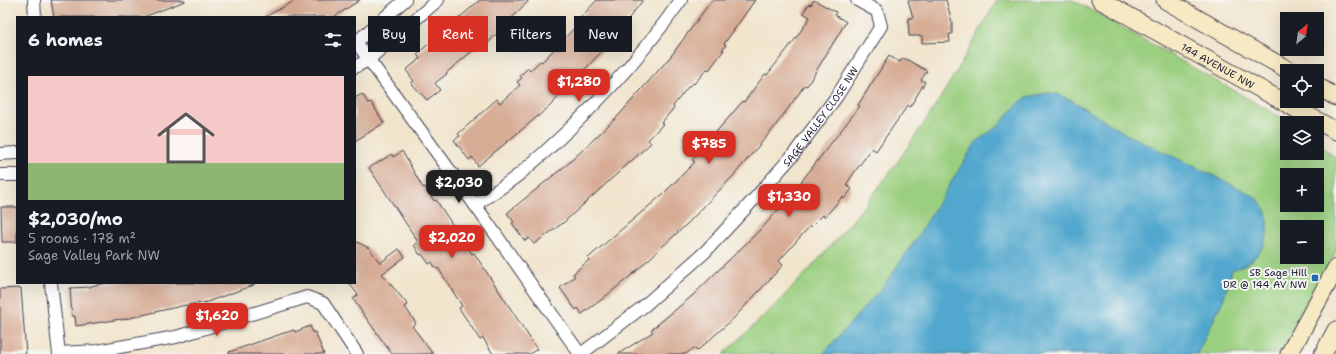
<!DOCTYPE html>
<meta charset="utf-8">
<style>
:root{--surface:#171b24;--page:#20242c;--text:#f1f3f6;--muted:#9ea1a6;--line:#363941;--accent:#d93025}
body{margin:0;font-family:"Shantell Sans",sans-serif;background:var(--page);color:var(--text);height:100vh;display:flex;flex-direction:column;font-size:15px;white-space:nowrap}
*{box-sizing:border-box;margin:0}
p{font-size:13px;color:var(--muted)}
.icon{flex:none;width:22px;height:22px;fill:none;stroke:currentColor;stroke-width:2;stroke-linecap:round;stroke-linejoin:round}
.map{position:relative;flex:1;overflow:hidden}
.sheet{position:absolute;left:16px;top:16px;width:340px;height:268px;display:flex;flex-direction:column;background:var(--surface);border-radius:0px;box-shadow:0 4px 16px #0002}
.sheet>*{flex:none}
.guide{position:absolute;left:368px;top:16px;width:380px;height:36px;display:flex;gap:8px}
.needle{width:26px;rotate:29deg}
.tools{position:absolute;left:1280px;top:12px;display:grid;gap:8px}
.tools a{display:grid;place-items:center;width:44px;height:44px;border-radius:0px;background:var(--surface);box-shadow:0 4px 16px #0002;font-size:20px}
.price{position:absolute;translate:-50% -34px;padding:0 9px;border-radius:8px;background:var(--accent);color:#fff;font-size:13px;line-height:26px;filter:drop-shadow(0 1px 2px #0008)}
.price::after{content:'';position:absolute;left:50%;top:24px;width:12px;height:9px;margin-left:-6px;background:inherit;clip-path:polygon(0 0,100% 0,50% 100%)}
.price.current{background:#222;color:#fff}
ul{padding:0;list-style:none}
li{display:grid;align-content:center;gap:8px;height:212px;padding:0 12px}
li+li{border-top:1px solid var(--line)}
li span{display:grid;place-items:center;height:124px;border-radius:0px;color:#555}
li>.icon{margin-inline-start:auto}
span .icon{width:72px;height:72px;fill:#fffc;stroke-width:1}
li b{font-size:17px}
h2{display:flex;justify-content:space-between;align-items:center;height:48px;padding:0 12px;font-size:17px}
.pill{padding:0 14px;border-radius:0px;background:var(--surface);box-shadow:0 4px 16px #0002;font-size:14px;line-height:36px}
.pill.current{background:var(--accent);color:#fff}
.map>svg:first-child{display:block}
.green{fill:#9bcf80;stroke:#5e785e;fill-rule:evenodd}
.water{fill:#51a7cd;stroke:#3a6484}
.building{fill:#d7ac94}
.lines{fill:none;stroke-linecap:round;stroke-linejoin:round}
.street-casing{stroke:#413f51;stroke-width:14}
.secondary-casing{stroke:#413f51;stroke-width:19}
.street{stroke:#fff;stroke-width:12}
.secondary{stroke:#f7e9c3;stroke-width:17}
.poi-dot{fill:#1f6fb2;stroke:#f6f6f2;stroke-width:1.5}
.labels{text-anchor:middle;stroke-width:4;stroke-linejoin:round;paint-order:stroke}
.street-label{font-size:10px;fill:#22223b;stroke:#f6f6f2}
.poi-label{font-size:10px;fill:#22223b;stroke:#f6f6f2;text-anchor:end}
</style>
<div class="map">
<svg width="1336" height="354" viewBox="0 0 1336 354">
<rect width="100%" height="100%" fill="#f6f6f2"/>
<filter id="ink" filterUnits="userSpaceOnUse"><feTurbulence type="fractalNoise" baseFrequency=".025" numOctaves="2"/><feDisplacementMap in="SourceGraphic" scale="8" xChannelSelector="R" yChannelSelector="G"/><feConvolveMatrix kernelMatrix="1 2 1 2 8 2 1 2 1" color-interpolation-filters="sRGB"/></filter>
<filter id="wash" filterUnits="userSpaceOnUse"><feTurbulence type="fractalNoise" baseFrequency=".012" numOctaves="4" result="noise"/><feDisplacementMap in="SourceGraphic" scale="16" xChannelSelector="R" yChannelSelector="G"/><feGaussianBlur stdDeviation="0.9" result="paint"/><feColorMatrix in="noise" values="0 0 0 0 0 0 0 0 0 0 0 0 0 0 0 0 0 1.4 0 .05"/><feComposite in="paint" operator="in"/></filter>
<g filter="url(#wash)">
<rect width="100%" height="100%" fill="#f1e5cd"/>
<!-- green -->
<path class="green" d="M997 0H1073L1288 121 1291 123H1287V153H1317V143L1336 158V252L1281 354H723C797 288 863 215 918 132 947 90 972 45 997 0ZM1287 175H1317V205H1287ZM1287 227H1317V257H1287Z"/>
<!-- water -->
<path class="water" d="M1047 93 1057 94 1071 100 1126 134 1241 189C1246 192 1251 194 1255 197 1274 212 1271 243 1254 258 1249 264 1239 267 1232 270L1224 298 1197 354H823L885 284 916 239 976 142 999 125 1018 104 1027 97Z"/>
<g id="blocks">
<!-- building -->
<path class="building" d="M51 0H185V1L144 17H54Z
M296 0H360L334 17H265Z
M480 0H529L483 48 481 46 477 49 476 48 446 73 447 74 435 83 440 90 427 100 411 83 414 81 406 70 420 59 417 54Z
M597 0H643L608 45 549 107 478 166 472 157 469 160 454 140 460 136 458 134 497 99 500 103 520 85 517 82 522 78 520 76 528 68 530 71 540 61 542 62 583 19 581 17Z
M712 0H755L724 44 726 45 722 50H724L709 70 707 69 694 84 693 83 688 87 673 106 674 108 661 123 663 124 648 140 651 143 563 223 534 244 529 238 525 241 512 223 514 222 507 213 570 162 619 115 671 56Z
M814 0 836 12 835 15 846 22 807 86 805 85 773 129 734 175 688 223 633 274 601 300 582 314 578 308 576 310 560 288 575 276 573 274 589 260 588 258 663 194 695 162 692 160 743 101 744 102 765 74 767 75 796 38 810 17 803 13 809 4 811 5Z
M908 0H946L952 22V34H949L950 42 922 43V36H909L908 18H913Z
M889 56 900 62 902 59H906L927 71 921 80 925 82 910 107 908 105 876 151 872 148 851 177 846 185 852 189 844 199 842 197 825 217 823 215 811 227 810 226 779 261 783 265 734 318 697 351 694 348 686 354H618L653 332 651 330 692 296 765 225 797 187 860 106 858 105Z
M362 94 368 103 371 102 384 123 355 141V98Z
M402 151 423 188 425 187 434 201 436 200 472 254 474 253 537 349 530 354H493L483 338 480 340 459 308 462 306 438 268 436 269 432 262 429 264 422 254 420 255 414 245 418 243 415 237 369 168 392 154 393 157Z
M1 207H17V242H2Z
M355 241 369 248 380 263 399 249 405 257 382 274 408 305 405 307 416 323 412 326 433 354H392L364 315 353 299 358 295 349 283H355Z
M107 283H254V285L207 302 181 306 121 320V319L76 326 75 316H72L70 288 91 287V286Z
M21 288 26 354H0V289Z
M310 326 313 333 315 332 324 354H229V352L281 334 294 330 295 332Z"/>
</g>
</g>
<g filter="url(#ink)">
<use href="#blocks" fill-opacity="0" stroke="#413f51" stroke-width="1"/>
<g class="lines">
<!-- street casing -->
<g class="street-casing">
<g id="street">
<path d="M34 0 35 17"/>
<path d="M356 42 475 205 580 354"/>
<path d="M355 43 405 0"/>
<path d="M355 67 368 60 438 0"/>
<path d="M0 154 17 153"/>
<path d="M0 175H17"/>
<path d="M475 205C491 194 508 184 522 172 582 121 636 64 681 0"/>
<path d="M51 283 59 354"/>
<path d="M59 353 97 351 176 337 307 297 323 303 357 354"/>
<path id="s1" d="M581 354 644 306 705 252 756 197 793 155 837 96 881 26 877 11 857 0"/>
</g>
</g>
<!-- secondary casing -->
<g class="secondary-casing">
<g id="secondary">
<path id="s2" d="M1100 0 1336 131"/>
<path d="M1165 0 1290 71"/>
<path d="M1317 86 1336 97"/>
<path d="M1289 354 1336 268"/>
<path d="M1323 354 1336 330"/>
</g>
</g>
<!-- street -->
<use href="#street" class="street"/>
<!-- secondary -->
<use href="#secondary" class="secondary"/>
</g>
</g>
<!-- markers -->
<rect class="poi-dot" x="1311" y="274" width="8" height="8" rx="2"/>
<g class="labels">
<!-- street labels -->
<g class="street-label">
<text dy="4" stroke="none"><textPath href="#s2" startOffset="135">144 AVENUE NW</textPath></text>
<text dy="4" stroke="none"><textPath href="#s1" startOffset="339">SAGE VALLEY CLOSE NW</textPath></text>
</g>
<!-- poi labels -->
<g class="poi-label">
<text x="1307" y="276">SB Sage Hill<tspan x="1307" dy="12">DR @ 144 AV NW</tspan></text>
</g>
</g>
</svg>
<div class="tools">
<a><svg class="needle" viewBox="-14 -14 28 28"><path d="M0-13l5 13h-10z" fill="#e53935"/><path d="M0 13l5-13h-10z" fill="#9ea1a6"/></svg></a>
<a><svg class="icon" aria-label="locate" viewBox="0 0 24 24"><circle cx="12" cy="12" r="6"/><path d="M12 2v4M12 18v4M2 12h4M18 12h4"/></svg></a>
<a><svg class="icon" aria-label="layers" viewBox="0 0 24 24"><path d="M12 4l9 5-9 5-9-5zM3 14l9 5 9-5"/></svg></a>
<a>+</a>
<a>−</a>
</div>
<b class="price" style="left:579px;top:103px">$1,280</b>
<b class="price" style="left:709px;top:165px">$785</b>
<b class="price current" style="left:459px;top:204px">$2,030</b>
<b class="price" style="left:789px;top:218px">$1,330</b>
<b class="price" style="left:452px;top:259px">$2,020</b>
<b class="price" style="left:217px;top:337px">$1,620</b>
<div class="guide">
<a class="pill">Buy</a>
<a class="pill current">Rent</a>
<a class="pill">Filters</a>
<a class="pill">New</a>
</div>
<section class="sheet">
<h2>6 homes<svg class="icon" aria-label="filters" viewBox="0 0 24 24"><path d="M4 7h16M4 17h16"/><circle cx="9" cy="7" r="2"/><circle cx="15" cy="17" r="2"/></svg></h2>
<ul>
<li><span style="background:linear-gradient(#f6c9c9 70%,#8fb573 0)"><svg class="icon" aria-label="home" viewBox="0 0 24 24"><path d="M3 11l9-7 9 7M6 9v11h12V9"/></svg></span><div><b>$2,030/mo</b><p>5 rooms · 178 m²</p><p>Sage Valley Park NW</p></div></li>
</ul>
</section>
</div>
